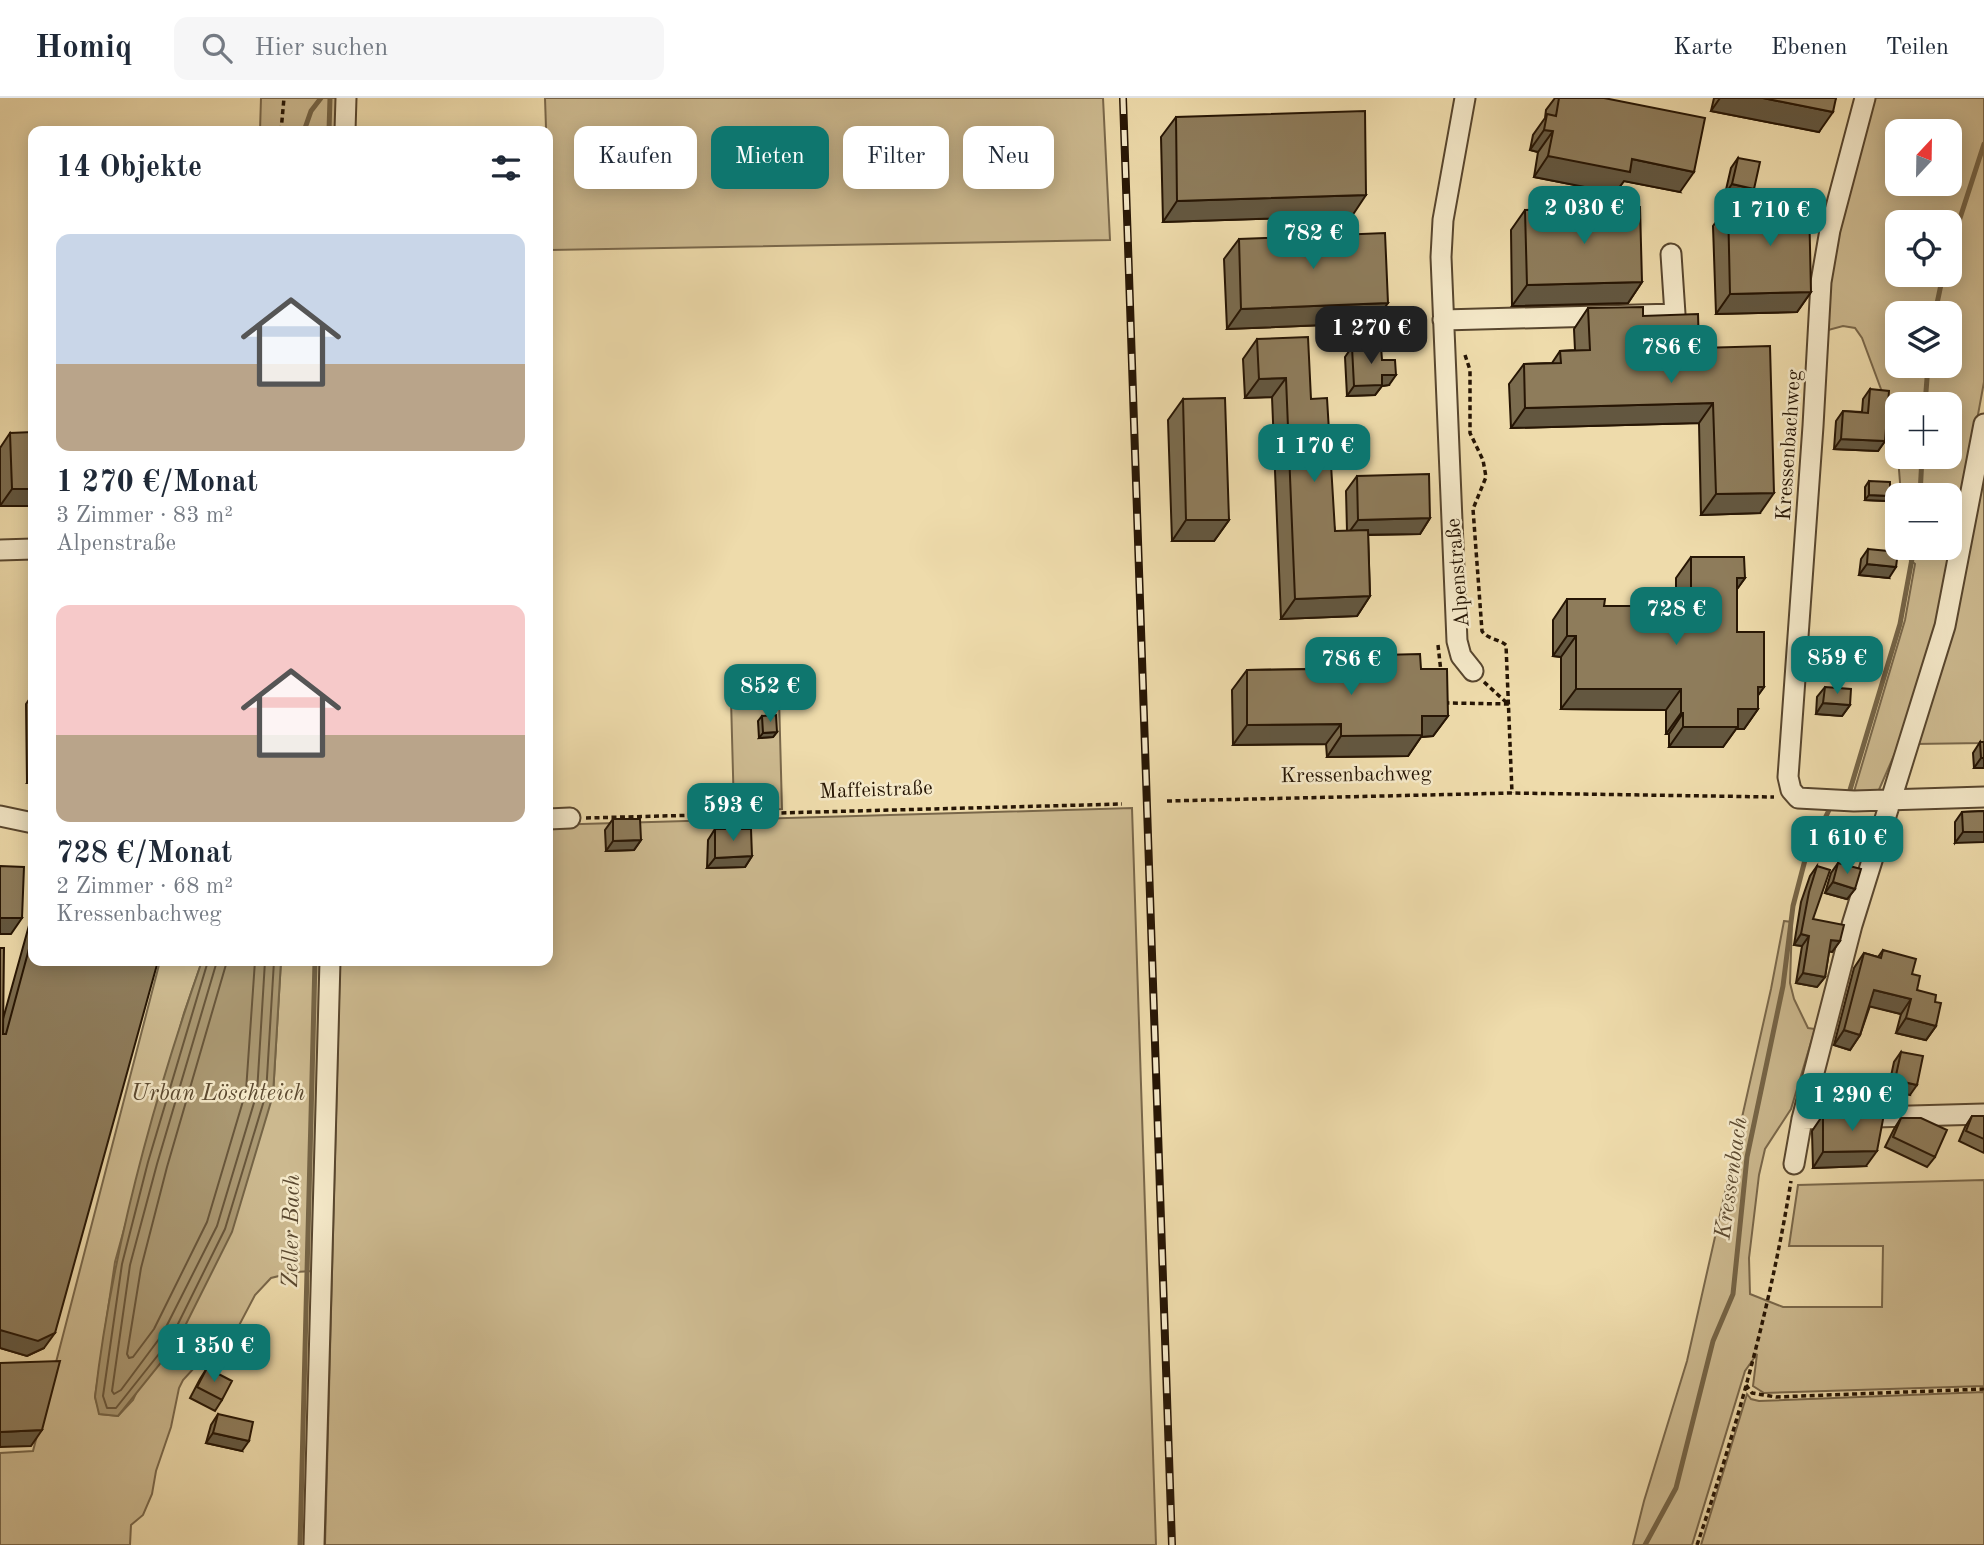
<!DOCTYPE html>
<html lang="de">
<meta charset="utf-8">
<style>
:root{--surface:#fff;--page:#f6f6f7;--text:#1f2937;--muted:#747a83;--line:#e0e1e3;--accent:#0f766e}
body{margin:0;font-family:"Old Standard TT",serif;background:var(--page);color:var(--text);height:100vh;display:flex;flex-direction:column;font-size:26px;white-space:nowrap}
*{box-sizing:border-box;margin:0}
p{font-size:23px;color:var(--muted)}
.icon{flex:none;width:38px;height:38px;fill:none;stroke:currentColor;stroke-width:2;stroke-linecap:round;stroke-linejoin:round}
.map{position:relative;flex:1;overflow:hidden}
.drawer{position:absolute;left:28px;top:28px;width:525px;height:840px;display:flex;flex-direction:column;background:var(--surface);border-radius:14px;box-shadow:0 4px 18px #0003}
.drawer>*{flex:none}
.hud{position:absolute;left:574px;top:28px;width:665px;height:63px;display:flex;gap:14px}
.needle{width:46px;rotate:22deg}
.tools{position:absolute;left:1885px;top:21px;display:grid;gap:14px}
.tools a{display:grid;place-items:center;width:77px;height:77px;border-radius:14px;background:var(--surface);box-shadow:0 4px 18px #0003;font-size:35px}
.price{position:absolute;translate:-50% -60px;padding:0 16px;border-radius:14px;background:var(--accent);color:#fff;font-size:23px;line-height:46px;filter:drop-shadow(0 2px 4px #0008)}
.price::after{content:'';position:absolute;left:50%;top:42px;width:21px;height:16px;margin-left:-10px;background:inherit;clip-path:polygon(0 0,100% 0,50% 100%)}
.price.active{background:#222;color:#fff}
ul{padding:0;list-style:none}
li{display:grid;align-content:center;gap:14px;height:371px;padding:0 28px}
li span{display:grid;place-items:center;height:217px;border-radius:14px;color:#555}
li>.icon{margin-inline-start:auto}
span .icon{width:126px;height:126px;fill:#fffc;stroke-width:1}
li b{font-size:30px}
h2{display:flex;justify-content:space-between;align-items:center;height:84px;padding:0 28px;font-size:30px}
.tag{padding:0 24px;border-radius:14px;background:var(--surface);box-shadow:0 4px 18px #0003;font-size:24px;line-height:63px}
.tag.active{background:var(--accent);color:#fff}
header{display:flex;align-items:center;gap:42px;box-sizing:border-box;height:98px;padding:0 35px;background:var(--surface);border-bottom:2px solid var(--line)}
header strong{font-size:33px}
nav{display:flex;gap:38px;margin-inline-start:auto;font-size:24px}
.search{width:490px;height:63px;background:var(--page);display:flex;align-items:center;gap:18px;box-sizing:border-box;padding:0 24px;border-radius:14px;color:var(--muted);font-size:26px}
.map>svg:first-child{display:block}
.green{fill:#ccb98f;stroke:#79674a;stroke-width:2;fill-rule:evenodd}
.water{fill:#aa9872;stroke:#756446;stroke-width:2}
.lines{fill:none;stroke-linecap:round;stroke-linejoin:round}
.shore{stroke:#68563b;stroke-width:2}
.stream{stroke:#756446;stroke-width:5}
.minor-casing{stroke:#58462e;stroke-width:23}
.path{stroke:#261504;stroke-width:3.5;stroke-dasharray:5 3.5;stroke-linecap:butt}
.minor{stroke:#f4e8c8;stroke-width:19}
.rail-casing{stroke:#261504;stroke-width:8}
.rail{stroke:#f4e8c8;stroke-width:5;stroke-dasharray:16;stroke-linecap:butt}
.wall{fill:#7a6b4e;stroke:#261504;stroke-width:2}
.shaded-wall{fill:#635740;stroke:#261504;stroke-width:2}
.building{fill:#8e7c5b;stroke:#261504;stroke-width:2}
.labels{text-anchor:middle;stroke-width:5;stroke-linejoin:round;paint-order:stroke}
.street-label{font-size:21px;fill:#261504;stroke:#f4e8c8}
.water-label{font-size:23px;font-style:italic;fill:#5b4930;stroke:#f4e8c8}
</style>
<header>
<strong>Homiq</strong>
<div class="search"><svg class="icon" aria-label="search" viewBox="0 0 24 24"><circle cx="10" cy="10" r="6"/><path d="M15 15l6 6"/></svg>Hier suchen</div>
<nav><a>Karte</a><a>Ebenen</a><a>Teilen</a></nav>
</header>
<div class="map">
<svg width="1984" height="1447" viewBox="0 0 1984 1447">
<rect width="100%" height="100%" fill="#eedbab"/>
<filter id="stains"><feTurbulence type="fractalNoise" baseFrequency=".00286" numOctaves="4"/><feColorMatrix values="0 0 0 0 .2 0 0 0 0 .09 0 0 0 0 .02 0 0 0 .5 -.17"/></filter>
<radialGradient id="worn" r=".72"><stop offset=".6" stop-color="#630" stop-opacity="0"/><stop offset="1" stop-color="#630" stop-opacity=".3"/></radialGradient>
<!-- green -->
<path class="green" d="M261 0H342L341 33H260Z
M545 0H1103L1110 142 550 152Z
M1869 0H1984V284L1942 512 1895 655 1878 694 1853 697 1905 522 1915 466 1904 457V450H1950V397H1901L1898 359H1950V306H1897V353L1888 310 1862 240 1855 230 1843 228 1821 234 1822 202ZM1897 33H1950V86H1897ZM1897 124H1950V177H1897ZM1897 215H1950V268H1897Z
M1984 361V645L1914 646Z
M779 600 782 711 734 713 731 601Z
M1132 710 1156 1447H325L340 863H548V727Z
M1784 823 1792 824 1790 885 1794 901 1808 930 1815 931 1791 1011 1765 1051 1759 1077 1749 1160 1750 1196 1783 1209H1882L1883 1148H1789L1798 1087 1984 1082V1288L1764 1295 1753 1288 1757 1256 1745 1273 1692 1447H1633L1644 1403 1687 1263 1771 891Z
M160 863H202L184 915 115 1164 95 1299 100 1316 118 1318 133 1302 273 997 281 863H320L313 1173 295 1174 271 1180 255 1197 234 1237 211 1260 194 1270 183 1282 179 1290 171 1329 156 1373 152 1396 143 1417 131 1427 130 1447H0V1355L33 1353Z
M1984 1294V1447H1701L1747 1296 1751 1301 1759 1303Z"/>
<!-- water -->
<path class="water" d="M202 863H281L273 997 232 1134 176 1246 118 1318 99 1316 95 1299C112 1151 153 1003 202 863Z"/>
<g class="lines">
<!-- shore -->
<path class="shore" d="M208 863 148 1064 122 1166 103 1298 107 1310H116L170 1242 225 1131 266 996 274 863
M217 863 157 1066 130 1167 112 1293 114 1296 121 1292 162 1237 217 1128 257 995 265 863
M227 863 167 1069 141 1170 127 1256 129 1260 133 1259 154 1231 207 1124 246 993 255 863"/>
<!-- stream -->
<path class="stream" d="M304 33 311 13 321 0
M329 33 330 0
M1950 151 1984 46
M1935 215 1943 177
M1925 306 1928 268
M1920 397 1922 359
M1850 692 1900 526 1914 450
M300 1447 315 863
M1645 1447 1676 1390 1713 1243 1733 1196 1747 1059 1783 888 1793 808 1805 762 1829 712"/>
<!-- minor casing -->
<g class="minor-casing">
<path id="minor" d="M1465 0 1443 122 1441 159 1457 543 1461 558 1473 573
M1865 0 1830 132 1821 184 1813 328 1788 679 1791 692 1798 700 1854 703 1984 699
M345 33 346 0
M1443 222 1675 216 1671 156
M0 452 33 451
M0 718 33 725
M548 721 570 720
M1802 1021 1984 1016
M1794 1066 1802 1021 1852 827 1945 528 1984 326
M314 1447 330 863"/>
</g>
<!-- path -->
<path class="path" d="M281 33 284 0
M1465 257 1470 272V335L1483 362 1486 379 1473 411 1482 533C1487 541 1499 541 1506 547L1512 695
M1438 547 1441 574
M1484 584 1507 605
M1445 603 1448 605 1509 606
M1167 703 1512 695 1774 699
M586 720 1122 706
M1746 1287 1752 1295 1776 1299 1984 1291
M1697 1447C1737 1329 1771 1207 1791 1083"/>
<!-- minor -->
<use href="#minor" class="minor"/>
<!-- rail casing -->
<g class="rail-casing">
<path id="rail" d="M1123 0 1172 1447"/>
</g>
<!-- rail -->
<use href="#rail" class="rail"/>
</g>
<!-- wall -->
<path class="wall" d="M1555 0H1604L1680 94 1624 83 1615 95 1534 79 1538 54 1530 52 1533 37 1545 20 1546 12Z
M1714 0H1836L1819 34 1711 13Z
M1176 19 1352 118 1163 124 1161 39Z
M1738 60 1747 101 1725 96 1731 70Z
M1728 107 1811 194 1797 214 1716 216 1713 128Z
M1525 112 1642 184 1628 205 1512 208 1511 132Z
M1239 141 1374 225 1227 231 1224 161Z
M1588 210 1643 218 1699 250 1760 415 1701 417 1699 325 1511 330 1509 286 1524 266 1552 265 1560 253 1575 252 1574 231Z
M1257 241 1311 301 1335 433H1347L1346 393 1357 378 1430 420 1420 436 1368 437 1370 498 1357 518 1281 521 1272 299 1245 300 1243 261Z
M1352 249 1382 262 1389 287 1382 288 1375 297 1347 298 1345 259Z
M1870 291 1885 343 1878 353 1834 351 1836 323 1843 313 1862 314 1863 301Z
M1183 301 1229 422 1214 443H1172L1168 322Z
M10 335 33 408H0V350Z
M1869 383 1890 398 1886 403 1865 402V389Z
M1868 451 1889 480 1859 477 1861 461Z
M1691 459 1745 480 1737 491V534L1764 589 1758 597V611L1744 631H1736L1723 649H1669V636H1666V612L1561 611V559L1553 558V522L1567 501 1604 508H1676V480Z
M1381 557 1421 571 1448 618 1433 638 1421 639 1408 658 1327 659 1326 646 1233 647 1232 592 1247 572 1371 570Z
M1825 589 1850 607 1842 618 1816 616 1817 599Z
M33 596V685H27L26 606Z
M762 618 777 634 773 639 759 640 758 623Z
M1980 644 1984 670H1974L1973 655Z
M1984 713 1955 745V724L1962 714Z
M613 721 641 742 634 752 606 753 605 732Z
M715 731 752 758 745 769 707 770 708 742Z
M1838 765 1855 791 1847 801 1825 795 1831 775Z
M1817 768 1813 821 1840 843 1832 854 1829 853 1825 879 1817 889 1796 885 1802 848 1794 847 1801 804 1810 778Z
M33 813V863L44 1250 27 1258 0 1250V850L3 921Z
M1883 852 1912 876 1917 892 1935 904 1936 928 1926 942 1896 935 1901 916 1870 908 1860 937 1850 952 1834 947 1854 870 1864 855 1878 859Z
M1901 954 1910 997 1888 992 1894 964Z
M1823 1017 1866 1068 1813 1070 1812 1033Z
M1972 1018H1984V1055L1959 1043 1965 1029Z
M1901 1020 1935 1059 1927 1069 1885 1049 1894 1031Z
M207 1270 222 1302 215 1313 190 1300 200 1281Z
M218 1316 242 1353 206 1345 211 1327Z"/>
<!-- shaded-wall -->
<path class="shaded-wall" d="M1720 0H1763L1833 14 1819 34 1711 13Z
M1544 32 1553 33 1538 54 1530 52Z
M1548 58 1632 61 1694 74 1680 94 1624 83 1615 95 1534 79Z
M1732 86 1754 91 1747 101 1725 96Z
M1366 97 1352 118 1163 124 1177 103Z
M1642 184 1628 205 1512 208 1527 187Z
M1811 194 1797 214 1716 216 1730 196Z
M1388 205 1374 225 1227 231 1241 211Z
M1382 277H1396L1389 287 1382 288 1375 297 1347 298 1354 288Z
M1286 280 1272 299 1245 300 1259 281Z
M1713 305 1699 325 1511 330 1525 310Z
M1841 341 1885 343 1878 353 1834 351Z
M12 391H33V408H0Z
M1774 395 1760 415 1701 417 1716 396Z
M1869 397 1890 398 1886 403 1865 402Z
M1430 420 1420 436 1347 437 1358 422Z
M1186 422H1229L1214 443H1172Z
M1867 466 1896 469 1889 480 1859 477Z
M1737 480H1745L1730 501Z
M1370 498 1357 518 1281 521 1295 501Z
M1567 538H1576L1561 559 1553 558Z
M1758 589H1764L1750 609Z
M1576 591H1681L1666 612 1561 611Z
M1823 605 1850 607 1842 618 1816 616Z
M1738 611H1758L1744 631H1736L1723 649H1669L1683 629Z
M1681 615H1683L1669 636H1666Z
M1422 618H1448L1433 638 1421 639 1408 658 1327 659 1341 638Z
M1341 626 1326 646 1233 647 1247 627Z
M777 634 773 639 759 640 763 635Z
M1981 660H1984V670H1974Z
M33 676V685H27Z
M1963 734H1984V744L1955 745Z
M641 742 634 752 606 753 613 743Z
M752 758 745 769 707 770 715 760Z
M1833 784 1855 791 1847 801 1825 795Z
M0 820H22L11 836H0Z
M1801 836 1809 838 1802 848 1794 847Z
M1831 842 1840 843 1832 854 1823 852Z
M1803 875 1825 879 1817 889 1796 885Z
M1874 892 1911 901 1901 916 1864 907Z
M1906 920 1936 928 1926 942 1896 935Z
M1844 932 1860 937 1850 952 1834 947Z
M1895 982 1917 987 1910 997 1888 992Z
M1877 1053 1866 1068 1813 1070 1823 1054Z
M0 1232 55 1235 44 1250 27 1258 0 1250Z
M42 1332 31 1348 0 1349V1334Z
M213 1335 249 1343 242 1353 206 1345Z"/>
<!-- building -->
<path class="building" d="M1559 0H1604L1705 20 1694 74 1632 61 1630 74 1548 58 1553 33 1544 32 1547 16 1556 18Z
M1763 0H1836L1833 14Z
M1365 13 1366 97 1177 103 1176 19Z
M1738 60 1760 64 1754 91 1732 86Z
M1809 105 1811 194 1730 196 1728 107Z
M1640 109 1642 184 1527 187 1525 112Z
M1385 135 1388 205 1241 211 1239 141Z
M1643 209V218L1698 216 1699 250 1770 248 1774 395 1716 396 1713 305 1525 310 1524 266 1561 265 1560 253 1590 252 1588 210Z
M1308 239 1311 301 1327 300 1335 433 1368 432 1370 498 1295 501 1286 280 1259 281 1257 241Z
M1381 248 1382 262H1395L1396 277H1382V287L1354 288 1352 249Z
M1870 291 1889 293 1885 343 1841 341 1843 313 1868 315Z
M1225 300 1229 422H1186L1183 301Z
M33 334V391H12L10 335Z
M1429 376 1430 420 1358 422 1357 378Z
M1869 383 1890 384V398L1869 397Z
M1868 451 1898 454 1896 469 1867 466Z
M1691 459H1744L1745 480H1737V534H1764V589H1758V611H1738V629H1683V615H1681V591H1576V538H1567V501H1605L1604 508H1691Z
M1420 556 1421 571H1447L1448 618H1422V637L1341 638V626L1247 627V572L1381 570V557Z
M1825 589 1851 591 1850 607 1823 605Z
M776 617 777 634 763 635 762 618Z
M1980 644H1984V660H1981Z
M1984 713V734H1963L1962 714Z
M613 721H640L641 742 613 743Z
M715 731H751L752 758 715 760Z
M1838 765 1861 771 1855 791 1833 784Z
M0 768 24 769 22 820H0Z
M1817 768 1830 772 1813 821 1844 827 1840 843 1831 842 1825 879 1803 875 1809 838 1801 836 1809 794Z
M33 836V863H158L55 1235 38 1243 0 1232V850H4L3 936H6Z
M1883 852 1916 861 1912 876 1920 878 1917 892 1936 897 1935 904 1941 905 1936 928 1906 920 1911 901 1874 892 1860 937 1844 932 1864 855 1881 860Z
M1901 954 1923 958 1917 987 1895 982Z
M1884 1016 1877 1053 1823 1054V1017Z
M1972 1018H1984V1041L1966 1033Z
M1901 1020H1921L1947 1032 1935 1059 1893 1039Z
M60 1263 42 1332 0 1334V1265Z
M207 1270 232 1283 222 1302 197 1289Z
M218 1316 253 1324 249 1343 213 1335Z"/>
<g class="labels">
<!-- street labels -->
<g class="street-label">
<text transform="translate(1788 347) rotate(-86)" y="7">Kressenbachweg</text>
<text transform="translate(1457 475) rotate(-95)" y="7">Alpenstraße</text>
<text transform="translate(1356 676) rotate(-1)" y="7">Kressenbachweg</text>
<text transform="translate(876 691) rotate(-2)" y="7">Maffeistraße</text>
</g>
<!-- water labels -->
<g class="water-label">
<text x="218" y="1002">Urban Löschteich</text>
<text transform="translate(1730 1080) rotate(-82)" y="8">Kressenbach</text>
<text transform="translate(290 1133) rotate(-89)" y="8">Zeller Bach</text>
</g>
</g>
<rect width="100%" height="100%" filter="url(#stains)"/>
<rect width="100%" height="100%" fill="url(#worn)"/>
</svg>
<div class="tools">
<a><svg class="needle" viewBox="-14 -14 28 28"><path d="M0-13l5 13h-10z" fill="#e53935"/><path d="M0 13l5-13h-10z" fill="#747a83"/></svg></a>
<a><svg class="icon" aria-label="locate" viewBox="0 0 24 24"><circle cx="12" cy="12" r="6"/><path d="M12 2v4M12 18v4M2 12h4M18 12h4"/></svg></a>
<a><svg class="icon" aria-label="layers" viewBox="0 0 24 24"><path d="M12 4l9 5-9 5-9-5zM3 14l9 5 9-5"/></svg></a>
<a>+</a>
<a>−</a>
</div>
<b class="price" style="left:1584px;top:148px">2 030 €</b>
<b class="price" style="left:1770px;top:150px">1 710 €</b>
<b class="price" style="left:1313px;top:173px">782 €</b>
<b class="price active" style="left:1371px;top:268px">1 270 €</b>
<b class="price" style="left:1671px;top:287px">786 €</b>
<b class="price" style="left:1314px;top:386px">1 170 €</b>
<b class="price" style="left:1676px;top:549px">728 €</b>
<b class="price" style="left:1837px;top:598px">859 €</b>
<b class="price" style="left:1351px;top:599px">786 €</b>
<b class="price" style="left:770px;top:626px">852 €</b>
<b class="price" style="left:733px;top:745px">593 €</b>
<b class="price" style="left:1847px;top:778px">1 610 €</b>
<b class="price" style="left:1852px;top:1035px">1 290 €</b>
<b class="price" style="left:214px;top:1286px">1 350 €</b>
<div class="hud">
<a class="tag">Kaufen</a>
<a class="tag active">Mieten</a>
<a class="tag">Filter</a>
<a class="tag">Neu</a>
</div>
<section class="drawer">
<h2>14 Objekte<svg class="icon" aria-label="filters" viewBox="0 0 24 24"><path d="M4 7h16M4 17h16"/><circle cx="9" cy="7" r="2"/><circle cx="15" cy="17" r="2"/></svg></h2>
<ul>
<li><span style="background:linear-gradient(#c9d6e8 60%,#b9a48a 0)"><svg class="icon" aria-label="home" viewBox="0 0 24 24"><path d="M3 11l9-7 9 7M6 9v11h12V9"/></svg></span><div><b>1 270 €/Monat</b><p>3 Zimmer · 83 m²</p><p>Alpenstraße</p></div></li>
<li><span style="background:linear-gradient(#f6c9c9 60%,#b9a48a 0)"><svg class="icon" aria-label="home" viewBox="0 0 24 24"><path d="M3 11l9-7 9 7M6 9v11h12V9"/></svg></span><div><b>728 €/Monat</b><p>2 Zimmer · 68 m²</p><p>Kressenbachweg</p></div></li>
</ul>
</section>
</div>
